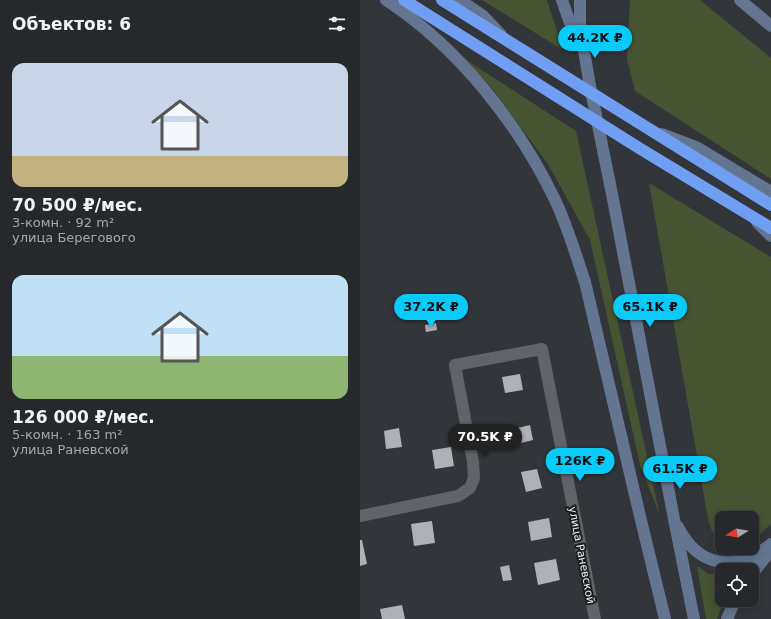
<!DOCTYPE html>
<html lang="ru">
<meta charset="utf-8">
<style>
:root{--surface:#26282c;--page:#323438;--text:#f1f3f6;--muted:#a4a6a9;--line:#424448;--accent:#08cbfa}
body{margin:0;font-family:"DejaVu Sans",sans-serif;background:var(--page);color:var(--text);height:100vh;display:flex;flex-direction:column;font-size:15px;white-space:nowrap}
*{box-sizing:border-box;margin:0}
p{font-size:13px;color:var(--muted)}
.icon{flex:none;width:22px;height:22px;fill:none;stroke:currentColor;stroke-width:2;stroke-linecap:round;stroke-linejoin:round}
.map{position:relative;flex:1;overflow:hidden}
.details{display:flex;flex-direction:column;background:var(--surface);width:360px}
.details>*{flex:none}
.needle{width:26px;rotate:259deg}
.fabs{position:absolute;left:355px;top:511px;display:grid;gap:8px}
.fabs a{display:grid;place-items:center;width:44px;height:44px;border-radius:8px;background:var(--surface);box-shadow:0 2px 10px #0003,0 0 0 1px var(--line);font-size:20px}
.price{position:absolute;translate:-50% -34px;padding:0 9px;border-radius:14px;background:var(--accent);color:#111;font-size:13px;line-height:26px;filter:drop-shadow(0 1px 2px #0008)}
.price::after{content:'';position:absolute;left:50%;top:24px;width:12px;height:9px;margin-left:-6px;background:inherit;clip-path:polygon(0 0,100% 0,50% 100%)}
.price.current{background:#222;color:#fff}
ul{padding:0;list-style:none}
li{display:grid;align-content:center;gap:8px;height:212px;padding:0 12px}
li span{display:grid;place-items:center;height:124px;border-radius:12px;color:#555}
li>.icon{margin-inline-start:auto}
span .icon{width:72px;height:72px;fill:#fffc;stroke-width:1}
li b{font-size:17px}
h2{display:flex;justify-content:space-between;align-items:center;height:48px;padding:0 12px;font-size:17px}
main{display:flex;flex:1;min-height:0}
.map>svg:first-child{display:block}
.green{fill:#475431}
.building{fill:#aeb1b7}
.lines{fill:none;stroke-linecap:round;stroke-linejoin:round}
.street{stroke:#606368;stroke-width:12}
.secondary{stroke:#647591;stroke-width:12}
.highway{stroke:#6f9ef2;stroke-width:12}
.labels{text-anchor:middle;stroke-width:4;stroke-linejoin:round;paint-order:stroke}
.street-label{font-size:11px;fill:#eff1f4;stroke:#1b1d1f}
</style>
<main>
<section class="details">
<h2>Объектов: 6<svg class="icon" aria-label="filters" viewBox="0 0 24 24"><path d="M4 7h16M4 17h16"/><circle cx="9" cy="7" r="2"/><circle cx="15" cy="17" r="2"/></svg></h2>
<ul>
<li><span style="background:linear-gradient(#c9d6e8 75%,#c2b280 0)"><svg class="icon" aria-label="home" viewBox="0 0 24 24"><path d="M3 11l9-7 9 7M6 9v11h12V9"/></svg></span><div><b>70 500 ₽/мес.</b><p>3-комн. · 92 m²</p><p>улица Берегового</p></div></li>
<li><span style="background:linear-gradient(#bfe0f5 65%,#8fb573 0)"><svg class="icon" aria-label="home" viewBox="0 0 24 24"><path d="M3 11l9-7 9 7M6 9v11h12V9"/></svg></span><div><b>126 000 ₽/мес.</b><p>5-комн. · 163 m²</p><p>улица Раневской</p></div></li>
</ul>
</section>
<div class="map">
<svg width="411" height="619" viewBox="0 0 411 619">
<rect width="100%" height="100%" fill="#32353a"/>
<!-- green -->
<path class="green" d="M122 0H187L203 50Z
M270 0H340L411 58V179L275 91 267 60Z
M103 58 216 131 300 516 280 465 230 240 188 164 131 87Z
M289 183 411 257V524L398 536 392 539V518H362V541L353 533 349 524Z
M337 566 347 573 362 576V600H364L357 619H346Z"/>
<!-- building -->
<path class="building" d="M76 323 77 330 66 332 65 325Z
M160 374 163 390 145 393 142 377Z
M170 425 173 440 161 443 158 428Z
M39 428 42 447 26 449 24 431Z
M91 447 94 466 75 469 72 450Z
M177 469 182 488 166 492 161 472Z
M189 518 192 537 171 541 168 522Z
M72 521 75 543 54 546 51 524Z
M0 540H2L7 564 0 566Z
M196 559 200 580 178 585 174 563Z
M149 565 152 580 143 581 140 567Z
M42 605 45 619H22L20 609Z"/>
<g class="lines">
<!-- street -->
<path class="street" d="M0 516 98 496 110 488 114 478 113 462 95 365 182 349 235 619"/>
<!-- secondary -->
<path class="secondary" d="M26 0C98 47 159 124 196 202 208 228 216 255 225 282L279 512 305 619
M100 0 123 16 141 35
M202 0 217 43
M220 0V27L230 86 252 194 314 519 334 619
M380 0 411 26
M302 134 336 147 411 192
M397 222 411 236
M318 527C339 568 376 573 411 544
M392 574 411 550
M367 619 375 600"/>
<!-- highway -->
<path class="highway" d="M44 0 279 148 411 228
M82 0 411 205"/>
</g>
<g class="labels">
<!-- street labels -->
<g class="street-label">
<text transform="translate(222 555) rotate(79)" y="4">улица Раневской</text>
</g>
</g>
</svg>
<div class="fabs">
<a><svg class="needle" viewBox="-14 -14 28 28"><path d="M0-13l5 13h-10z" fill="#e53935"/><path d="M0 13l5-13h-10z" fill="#a4a6a9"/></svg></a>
<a><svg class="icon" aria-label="locate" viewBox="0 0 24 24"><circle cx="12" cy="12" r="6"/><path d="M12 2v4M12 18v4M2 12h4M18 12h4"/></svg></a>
</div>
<b class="price" style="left:235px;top:59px">44.2K ₽</b>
<b class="price" style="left:71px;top:328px">37.2K ₽</b>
<b class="price" style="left:290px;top:328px">65.1K ₽</b>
<b class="price current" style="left:125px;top:458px">70.5K ₽</b>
<b class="price" style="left:220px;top:482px">126K ₽</b>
<b class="price" style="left:320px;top:490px">61.5K ₽</b>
</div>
</main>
